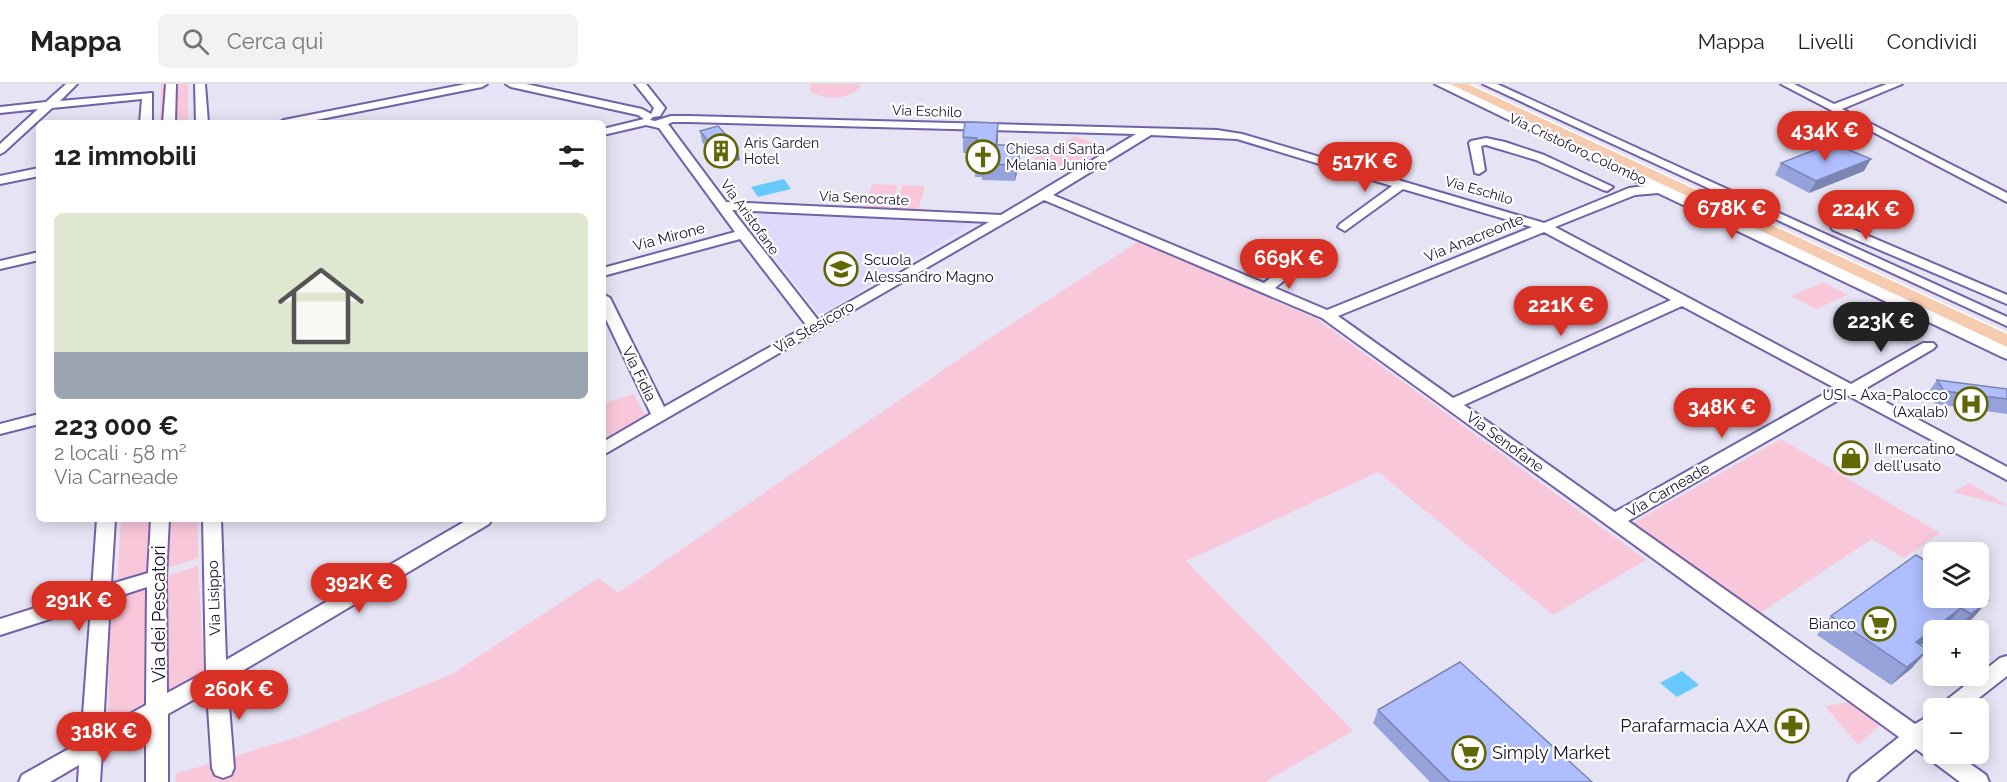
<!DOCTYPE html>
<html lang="it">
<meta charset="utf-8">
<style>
:root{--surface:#fff;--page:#f2f2f2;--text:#202124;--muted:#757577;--line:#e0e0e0;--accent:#d93025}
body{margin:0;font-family:Raleway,sans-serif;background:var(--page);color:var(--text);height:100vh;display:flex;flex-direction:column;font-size:22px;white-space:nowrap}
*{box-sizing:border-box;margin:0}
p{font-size:20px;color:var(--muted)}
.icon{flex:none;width:33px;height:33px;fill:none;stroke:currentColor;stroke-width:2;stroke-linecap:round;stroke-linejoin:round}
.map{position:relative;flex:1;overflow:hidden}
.details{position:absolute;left:36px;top:36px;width:570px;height:402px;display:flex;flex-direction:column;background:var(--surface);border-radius:9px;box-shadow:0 3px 15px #0003}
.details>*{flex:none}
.fabs{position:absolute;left:1923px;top:458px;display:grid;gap:12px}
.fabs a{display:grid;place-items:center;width:66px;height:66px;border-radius:9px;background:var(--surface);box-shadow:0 3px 15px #0003;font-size:30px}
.price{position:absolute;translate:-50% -51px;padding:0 14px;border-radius:21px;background:var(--accent);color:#fff;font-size:20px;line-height:39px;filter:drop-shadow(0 2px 3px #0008)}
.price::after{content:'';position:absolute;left:50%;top:36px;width:18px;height:14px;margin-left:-9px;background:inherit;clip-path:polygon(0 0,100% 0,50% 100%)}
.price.active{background:#222;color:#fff}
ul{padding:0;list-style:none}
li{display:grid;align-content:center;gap:12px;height:318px;padding:0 18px}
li+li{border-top:2px solid var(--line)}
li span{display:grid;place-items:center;height:186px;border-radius:9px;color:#555}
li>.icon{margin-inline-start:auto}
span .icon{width:108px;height:108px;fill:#fffc;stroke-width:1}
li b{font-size:26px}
h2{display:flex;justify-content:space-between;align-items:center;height:72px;padding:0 18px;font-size:26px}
header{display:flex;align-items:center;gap:36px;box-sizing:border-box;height:84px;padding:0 30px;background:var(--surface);border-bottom:2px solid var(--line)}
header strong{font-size:28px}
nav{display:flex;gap:33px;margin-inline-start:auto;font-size:21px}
.search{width:420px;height:54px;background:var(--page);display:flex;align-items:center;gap:15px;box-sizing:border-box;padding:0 21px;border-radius:9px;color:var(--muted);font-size:22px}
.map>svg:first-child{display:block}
.built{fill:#dfd9fc}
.green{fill:#f9c7da}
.water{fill:#67c9fc}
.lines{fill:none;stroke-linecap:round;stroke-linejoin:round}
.minor-casing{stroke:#7261a7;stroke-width:4}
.major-casing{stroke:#fff;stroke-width:3}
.minor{fill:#fff;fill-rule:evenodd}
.major{fill:#f7cbaf;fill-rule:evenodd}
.wall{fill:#96a3db}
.shaded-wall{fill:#7a85b2}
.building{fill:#aebeff;stroke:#7a85b2;stroke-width:1.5}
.labels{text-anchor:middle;stroke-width:4.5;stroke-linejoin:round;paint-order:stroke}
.far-street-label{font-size:14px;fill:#19122e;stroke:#fff}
.far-poi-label{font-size:14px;fill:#19122e;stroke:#fff;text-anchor:start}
.street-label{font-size:15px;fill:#19122e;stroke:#fff}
.poi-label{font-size:15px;fill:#19122e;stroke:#fff;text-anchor:start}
.near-street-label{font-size:18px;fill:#19122e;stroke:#fff}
.near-poi-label{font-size:18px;fill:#19122e;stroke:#fff;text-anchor:end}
</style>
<header>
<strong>Mappa</strong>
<div class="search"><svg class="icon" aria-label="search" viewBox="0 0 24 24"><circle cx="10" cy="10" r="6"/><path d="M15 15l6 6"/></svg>Cerca qui</div>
<nav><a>Mappa</a><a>Livelli</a><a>Condividi</a></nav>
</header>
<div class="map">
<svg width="2007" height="698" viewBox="0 0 2007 698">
<rect width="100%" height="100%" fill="#e6e3f4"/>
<!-- built -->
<path class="built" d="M741 127 975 139H976L819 231Z"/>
<!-- green -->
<path class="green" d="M161 0H188V39H160Z
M811 0H859L860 3C849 16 823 17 810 7Z
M1075 52 1107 64 1065 88 1033 75Z
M873 100 898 101 889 125 864 124Z
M902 101 925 102 918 127 895 126Z
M1139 157 1317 235 1646 476 1553 531 1378 388 1186 477 1353 647 1265 698H176L175 690 298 653 452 590 598 494 618 509 987 256Z
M1823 198 1848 211 1816 225 1791 212Z
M634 310 645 331 607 353 603 343V320Z
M1781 355 1940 449 1904 474 1872 455 1760 529 1633 439Z
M1969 399 2007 421V422L1953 408Z
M121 435H198V474L117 500Z
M198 482 204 587 108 639 111 511Z
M1850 618 1880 640 1858 661 1825 622Z"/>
<!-- water -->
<path class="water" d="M784 95 791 105 758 113 751 103Z
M1682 587 1699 601 1677 613 1660 599Z"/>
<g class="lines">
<!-- minor casing -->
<g class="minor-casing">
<path id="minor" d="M66 0H77L60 17 152 9V39H140L142 15 52 24 4 68 0 70V60L38 25 0 29V23L46 18Z
M166 0H176L175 39H163Z
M195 0H205L208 39H196Z
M466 0H487L482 3 301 39H278L284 36Z
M506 0H526L642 25 651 30 654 24 635 0H646L665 24 660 32 653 33 650 36 655 37 671 32H689L1217 46 1242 50 1544 139 1629 104 1645 102 1435 0H1448L2007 264V275L2002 273 1658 109 1635 111 1555 143 1851 300 1923 259H1933L1936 262 1933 265 1863 306 2007 383V396L1847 311 1628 437 1915 640 1934 629V669H1955L1986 691 1989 698H1960L1916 665 1876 698H1848L1851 691 1899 653 1322 234 1044 116 603 371V358L651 330 603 229V210L610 214 664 323 807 242 740 155 603 192V184L735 148 659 44 646 41 603 51V45L644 35 638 31 511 3ZM673 38H689L1136 50 1001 131 726 118 668 40ZM1151 51 1237 55 1392 102 1340 140 1338 143 1345 147 1403 105 1532 143 1327 226 1275 204 1297 186 1299 183 1297 180H1287L1264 199 1053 111ZM732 126 989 138 818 236ZM1544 148 1671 216 1453 314 1338 232ZM1682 222 1835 304 1615 428 1464 321Z
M1483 0H1497L2007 233V242Z
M1781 0H1794L1834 20 1887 0H1902L1842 25 2007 109V118Z
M1486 54 1505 58 1544 71 1613 103 1607 107 1603 106 1536 76 1486 61 1481 62 1485 86 1479 90 1475 89 1469 59 1471 57Z
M39 84V92L0 100V92Z
M1838 139 2007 211V220L1833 146 1831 143Z
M39 168V176L0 185V177Z
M39 330V340L0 350V340Z
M97 435H115L111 500 148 489 151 435H169L166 493 167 609 206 588 203 435H221L226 576 469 435H492L489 440 227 596 234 684 231 691 223 694 215 691 212 684 207 608 168 630V698H146V642L102 668 100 698H78L79 681 50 698H19L22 691 81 658 91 522 0 551V535L92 506ZM147 503 146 621 103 645 110 515Z
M2007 572V592L1966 624H1940L1944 618 2000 574Z"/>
</g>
<!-- major casing -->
<g class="major-casing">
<path id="major" d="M1450 0H1468L2007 250V263Z"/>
</g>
<!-- minor -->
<use href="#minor" class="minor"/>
<!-- major -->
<use href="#major" class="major"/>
</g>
<!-- wall -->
<path class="wall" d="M700 47 740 76 719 80 702 58Z
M963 53 998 54V61L1020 77 1015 97 982 96V93H975V69H963Z
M1781 79 1864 87 1809 109 1775 91Z
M1937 296 2007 305V330L1935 320 1928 309Z
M1978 513 1973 534 1958 546H1951L1945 542 1940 546H1934L1921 561 1912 584 1891 601 1817 551 1831 532Z
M1378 626 1592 698H1430L1373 639Z"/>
<!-- shaded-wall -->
<path class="shaded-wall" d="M998 39V54L996 77V61Z
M1020 61V77L1015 97V81Z
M738 64 740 76 719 80 717 68Z
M1871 75 1864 87 1809 109 1816 97Z
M1989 516 1973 534 1957 546 1971 530Z
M1961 524 1945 542 1940 546H1934V551L1901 577 1916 558Z
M1928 566 1912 584 1891 601 1907 583Z"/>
<!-- building -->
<path class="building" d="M965 38 998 39 996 61H1020L1015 81 982 80V77H974L977 54 963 53Z
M718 42 738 64 717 68 700 47Z
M1832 59 1871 75 1816 97 1781 79Z
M1937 296 2007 305V315L1944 307Z
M1916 471 1934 482V513H1978V509L1989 516 1971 530 1961 524 1916 558 1928 566 1907 583 1831 532Z
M1460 578 1592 698H1450L1378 626Z"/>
<!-- icons -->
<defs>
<g id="building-ring" transform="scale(1.725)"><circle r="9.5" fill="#fff" stroke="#616706" stroke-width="1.5"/><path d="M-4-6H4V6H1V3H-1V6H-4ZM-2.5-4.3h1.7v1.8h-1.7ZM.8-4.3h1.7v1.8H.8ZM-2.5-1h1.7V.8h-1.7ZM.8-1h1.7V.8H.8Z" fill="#616706"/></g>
<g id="church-ring" transform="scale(1.725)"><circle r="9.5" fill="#fff" stroke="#616706" stroke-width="1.5"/><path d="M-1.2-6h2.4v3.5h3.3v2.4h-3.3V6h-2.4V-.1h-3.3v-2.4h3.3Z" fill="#616706"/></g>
<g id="school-ring" transform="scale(1.725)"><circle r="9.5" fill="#fff" stroke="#616706" stroke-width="1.5"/><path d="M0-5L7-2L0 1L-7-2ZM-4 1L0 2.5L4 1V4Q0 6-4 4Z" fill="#616706"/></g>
<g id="hospital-ring" transform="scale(1.725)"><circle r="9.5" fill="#fff" stroke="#616706" stroke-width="1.5"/><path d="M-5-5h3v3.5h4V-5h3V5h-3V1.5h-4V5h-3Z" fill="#616706"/></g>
<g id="shop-ring" transform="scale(1.725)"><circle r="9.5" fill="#fff" stroke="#616706" stroke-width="1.5"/><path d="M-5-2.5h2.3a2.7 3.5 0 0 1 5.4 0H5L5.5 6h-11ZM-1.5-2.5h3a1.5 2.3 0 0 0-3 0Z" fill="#616706"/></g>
<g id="supermarket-ring" transform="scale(1.725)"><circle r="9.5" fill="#fff" stroke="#616706" stroke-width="1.5"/><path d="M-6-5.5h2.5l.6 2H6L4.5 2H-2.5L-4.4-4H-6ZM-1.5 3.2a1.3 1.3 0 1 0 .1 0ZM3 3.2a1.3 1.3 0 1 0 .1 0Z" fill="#616706"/></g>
<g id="pharmacy-ring" transform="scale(1.725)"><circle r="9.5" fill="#fff" stroke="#616706" stroke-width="1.5"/><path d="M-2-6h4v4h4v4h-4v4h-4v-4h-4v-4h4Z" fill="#616706"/></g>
</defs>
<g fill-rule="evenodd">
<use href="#building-ring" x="721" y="67"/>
<use href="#church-ring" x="983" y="73"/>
<use href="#school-ring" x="841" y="185"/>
<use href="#hospital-ring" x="1971" y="320"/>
<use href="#shop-ring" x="1851" y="374"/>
<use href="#supermarket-ring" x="1879" y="540"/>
<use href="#pharmacy-ring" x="1792" y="642"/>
<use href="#supermarket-ring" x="1469" y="669"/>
</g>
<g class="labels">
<!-- far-street labels -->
<g class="far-street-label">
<text transform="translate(927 27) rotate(2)" y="5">Via Eschilo</text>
<text transform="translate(1578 65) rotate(25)" y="5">Via Cristoforo Colombo</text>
<text transform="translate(1479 106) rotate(16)" y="5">Via Eschilo</text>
<text transform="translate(864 114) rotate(3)" y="5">Via Senocrate</text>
<text transform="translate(750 133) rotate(54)" y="5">Via Aristofane</text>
</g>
<!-- far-poi labels -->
<g class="far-poi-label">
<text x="744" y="64">Aris Garden<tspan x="744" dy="16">Hotel</tspan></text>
<text x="1006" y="70">Chiesa di Santa<tspan x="1006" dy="16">Melania Juniore</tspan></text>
</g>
<!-- street labels -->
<g class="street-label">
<text transform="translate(669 153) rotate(-15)" y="5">Via Mirone</text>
<text transform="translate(1474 154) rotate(-22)" y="5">Via Anacreonte</text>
<text transform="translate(814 243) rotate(-30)" y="5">Via Stesicoro</text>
<text transform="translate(639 290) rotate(64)" y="5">Via Fidia</text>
<text transform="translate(1505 358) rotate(36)" y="5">Via Senofane</text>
<text transform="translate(1668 406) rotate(-30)" y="5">Via Carneade</text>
<text transform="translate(214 514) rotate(-92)" y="5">Via Lisippo</text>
</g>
<!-- poi labels -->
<g class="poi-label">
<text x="864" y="181">Scuola<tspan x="864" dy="17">Alessandro Magno</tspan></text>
<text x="1948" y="316" text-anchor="end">USI - Axa-Palocco<tspan x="1948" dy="17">(Axalab)</tspan></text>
<text x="1874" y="370">Il mercatino<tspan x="1874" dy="17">dell'usato</tspan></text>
<text x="1856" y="545" text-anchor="end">Bianco</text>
</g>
<!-- near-street labels -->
<g class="near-street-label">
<text transform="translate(159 530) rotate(-90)" y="6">Via dei Pescatori</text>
</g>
<!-- near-poi labels -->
<g class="near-poi-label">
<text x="1769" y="648">Parafarmacia AXA</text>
<text x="1492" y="675" text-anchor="start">Simply Market</text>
</g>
</g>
</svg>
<div class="fabs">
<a><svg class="icon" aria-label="layers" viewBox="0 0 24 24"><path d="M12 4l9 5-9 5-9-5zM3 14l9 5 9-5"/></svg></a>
<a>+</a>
<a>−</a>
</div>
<b class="price" style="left:1825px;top:78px">434K €</b>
<b class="price" style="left:1365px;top:109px">517K €</b>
<b class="price" style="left:1732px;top:156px">678K €</b>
<b class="price" style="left:1866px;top:157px">224K €</b>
<b class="price" style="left:1289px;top:206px">669K €</b>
<b class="price" style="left:1561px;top:253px">221K €</b>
<b class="price active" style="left:1881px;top:269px">223K €</b>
<b class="price" style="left:1722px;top:355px">348K €</b>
<b class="price" style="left:359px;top:530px">392K €</b>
<b class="price" style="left:79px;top:548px">291K €</b>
<b class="price" style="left:239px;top:637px">260K €</b>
<b class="price" style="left:104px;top:679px">318K €</b>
<section class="details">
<h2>12 immobili<svg class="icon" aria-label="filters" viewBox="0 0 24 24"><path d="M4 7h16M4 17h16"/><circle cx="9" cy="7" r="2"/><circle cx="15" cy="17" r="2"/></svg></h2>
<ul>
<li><span style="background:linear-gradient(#dfe7d0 75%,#9aa5b1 0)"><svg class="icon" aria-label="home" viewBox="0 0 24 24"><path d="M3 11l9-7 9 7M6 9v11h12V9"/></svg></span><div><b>223 000 €</b><p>2 locali · 58 m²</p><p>Via Carneade</p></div></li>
</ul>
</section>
</div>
